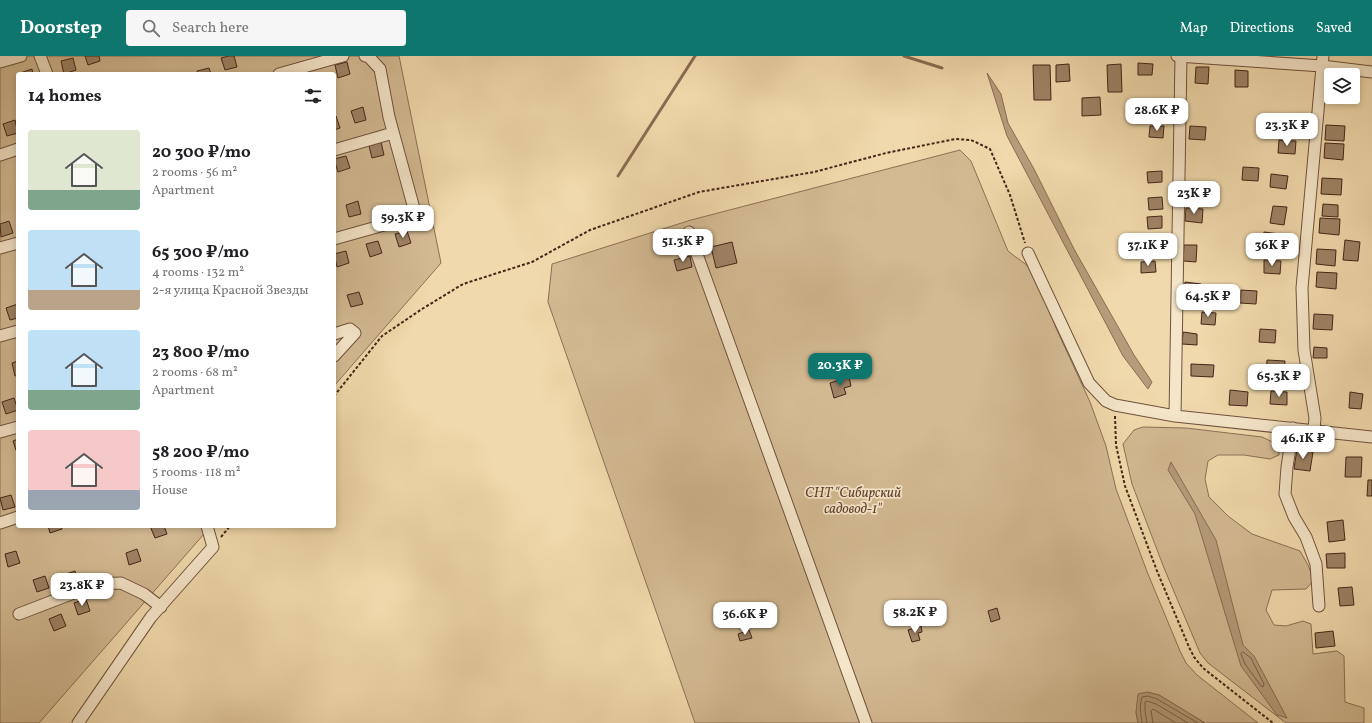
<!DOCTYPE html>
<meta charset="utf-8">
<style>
:root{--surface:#fff;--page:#f6f6f6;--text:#202124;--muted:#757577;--accent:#0f766e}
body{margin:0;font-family:Vollkorn,serif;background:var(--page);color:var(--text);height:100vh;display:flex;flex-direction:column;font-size:15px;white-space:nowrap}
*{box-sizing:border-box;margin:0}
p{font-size:13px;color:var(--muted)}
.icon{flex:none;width:22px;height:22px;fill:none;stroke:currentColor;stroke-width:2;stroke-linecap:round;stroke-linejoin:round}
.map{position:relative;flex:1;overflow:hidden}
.drawer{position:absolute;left:16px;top:16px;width:320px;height:456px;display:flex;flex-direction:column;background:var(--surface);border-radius:4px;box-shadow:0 2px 6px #0003}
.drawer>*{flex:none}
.tools{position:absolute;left:1324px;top:12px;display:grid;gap:8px}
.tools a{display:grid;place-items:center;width:36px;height:36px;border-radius:4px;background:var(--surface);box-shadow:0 2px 6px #0003;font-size:20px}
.price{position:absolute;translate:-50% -34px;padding:0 9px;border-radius:8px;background:#fff;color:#222;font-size:13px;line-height:26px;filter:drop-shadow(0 1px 2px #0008)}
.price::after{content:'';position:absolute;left:50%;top:24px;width:12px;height:9px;margin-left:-6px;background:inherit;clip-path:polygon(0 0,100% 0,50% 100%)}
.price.on{background:var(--accent);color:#fff}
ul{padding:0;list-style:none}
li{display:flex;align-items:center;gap:12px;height:100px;padding:0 12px}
li span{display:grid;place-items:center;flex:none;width:112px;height:80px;border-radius:4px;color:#555}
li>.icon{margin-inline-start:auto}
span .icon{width:48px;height:48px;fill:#fffc;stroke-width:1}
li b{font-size:17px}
h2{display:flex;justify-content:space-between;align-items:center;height:48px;padding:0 12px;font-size:17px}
header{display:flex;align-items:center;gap:24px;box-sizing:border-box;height:56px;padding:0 20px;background:var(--accent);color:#fff}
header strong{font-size:19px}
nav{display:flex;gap:22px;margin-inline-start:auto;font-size:14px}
.search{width:280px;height:36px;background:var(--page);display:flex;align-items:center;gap:10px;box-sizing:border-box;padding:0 14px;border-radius:4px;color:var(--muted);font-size:15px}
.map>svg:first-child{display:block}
.green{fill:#d3ba93;stroke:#8c7056}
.water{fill:#b69c7a;stroke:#896c53}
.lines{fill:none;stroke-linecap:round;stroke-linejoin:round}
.shore{stroke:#7e604a;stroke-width:1}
.stream{stroke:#896c53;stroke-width:3}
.building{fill:#9e8365;stroke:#452519}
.minor-casing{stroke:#70523e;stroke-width:13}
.path{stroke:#452519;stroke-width:2;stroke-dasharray:3 2;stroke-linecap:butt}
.minor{stroke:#f5e6c9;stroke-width:11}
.labels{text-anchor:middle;stroke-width:3.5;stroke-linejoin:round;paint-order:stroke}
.park-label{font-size:14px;font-style:italic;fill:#614331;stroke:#f5e6c9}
</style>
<header>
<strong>Doorstep</strong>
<div class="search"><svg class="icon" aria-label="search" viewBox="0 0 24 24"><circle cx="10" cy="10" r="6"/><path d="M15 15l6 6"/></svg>Search here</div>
<nav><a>Map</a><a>Directions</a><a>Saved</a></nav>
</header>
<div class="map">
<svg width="1372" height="667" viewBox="0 0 1372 667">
<rect width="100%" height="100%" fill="#f0d9ac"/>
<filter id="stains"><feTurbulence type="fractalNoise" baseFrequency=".005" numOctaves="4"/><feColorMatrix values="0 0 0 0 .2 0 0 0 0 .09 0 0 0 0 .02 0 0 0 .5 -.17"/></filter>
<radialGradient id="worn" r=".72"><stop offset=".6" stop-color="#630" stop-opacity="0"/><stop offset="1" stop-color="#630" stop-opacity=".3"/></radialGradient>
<!-- green -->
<path class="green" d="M0 0H399L441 207 334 330V18H18V470H211L39 667H0Z
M960 94 971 105 1008 195C1016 202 1026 207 1033 215L1056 272 1090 346 1106 390 1116 433 1148 518 1180 595 1186 607 1197 619 1258 667H1205L1159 639 1147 636 1136 656 1138 667H695L548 246 552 208 691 164Z
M1143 371 1186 372 1262 381 1279 389V399L1270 403 1244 399H1218L1208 405 1205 423 1209 441 1228 460 1252 478 1300 495 1308 509 1314 524 1306 533 1272 534 1266 554 1274 569 1286 570 1303 565 1311 568 1313 598 1337 595 1344 600 1345 646 1364 652V667H1286L1208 607 1200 597 1164 512 1132 428 1123 388 1134 374Z"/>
<!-- water -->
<path class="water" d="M987 17 1001 38 1008 67 1034 113 1074 193 1134 299 1152 326 1148 333 1123 300 1007 80Z
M1171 406 1216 484 1243 589 1254 600 1287 662 1277 659 1241 610 1195 458 1168 414Z
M1147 636 1159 639 1205 667H1138L1136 656 1138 638Z"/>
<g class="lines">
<!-- shore -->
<path class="shore" d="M1243 596 1251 602 1264 628 1263 631 1261 630 1245 608 1241 598Z
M1142 667C1141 658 1139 650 1142 641L1148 640 1157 643 1198 667
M1147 667 1145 655V646L1147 645 1156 648 1188 667
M1153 667 1151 655 1153 653 1176 667"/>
<!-- stream -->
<path class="stream" d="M904 0 942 12
M618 120 695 0"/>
</g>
<!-- building -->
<path class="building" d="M85 0H99L100 5 88 9Z
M229 0H234L237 11 225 14 221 2Z
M73 2 76 14 64 18 61 5Z
M347 6 350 18 338 22 335 9Z
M1138 7 1153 8 1152 19H1138Z
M1069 8 1070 25 1056 26V9Z
M1121 8 1122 36H1108L1107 9Z
M1033 9H1050L1051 44H1034Z
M1196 11H1209L1208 28 1195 27Z
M209 12 211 18H198L197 15Z
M32 13 33 18H20V17Z
M1235 14 1248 15V31H1235Z
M1100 41 1101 59 1082 60V42Z
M1148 46H1162V58L1148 57Z
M363 51 366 64 355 67 351 55Z
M1259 59 1276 60 1275 73 1259 72Z
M334 60H336L340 72 334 74Z
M15 64 18 77 7 80 3 68Z
M1326 69 1345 70 1344 85 1325 84Z
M1150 70H1164L1163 82 1149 81Z
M1190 70 1206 71 1205 84 1189 83Z
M1279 84 1296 85 1295 98 1278 97Z
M381 86 384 99 372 102 369 90Z
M1325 87 1344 88 1343 104 1324 102Z
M346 100 350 112 338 116 334 103Z
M1243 111 1259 112 1258 125 1242 124Z
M1162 115V126L1148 127 1147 116Z
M1271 118 1288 120 1286 133 1270 131Z
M1322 122 1342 123 1341 139 1321 138Z
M1187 127 1203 128 1202 141 1186 140Z
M1162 141 1163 153 1149 154 1148 142Z
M358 145 361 158 349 161 346 149Z
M1323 148 1338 149V161L1322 160Z
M1273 150 1287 151 1284 169 1270 167Z
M1186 152 1203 153 1202 167 1185 165Z
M1162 160V172L1148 173 1147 161Z
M1320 162 1340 163 1339 179 1319 177Z
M9 165 13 177 1 181 0 168Z
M407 175 411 187 399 191 395 178Z
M1264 176 1280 178 1279 191 1263 190Z
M1345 184 1360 186 1358 205 1343 204Z
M378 185 382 197 370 201 366 188Z
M732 186 737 207 716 212 711 191Z
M1184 189H1197L1196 206 1183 205Z
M1317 193 1336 194 1335 210 1316 208Z
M346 195 349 207 337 211 334 198Z
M690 200 692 211 677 215 674 204Z
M1264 204 1281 205 1280 218 1264 217Z
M1155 205 1156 216 1141 217V206Z
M1317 216 1337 217 1336 233 1316 231Z
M1185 226 1201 228 1200 240 1184 239Z
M1241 234 1257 235 1256 248 1240 247Z
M359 236 363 248 351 251 347 239Z
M18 248V262L10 264 6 252Z
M1202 256 1216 257 1215 269 1201 268Z
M1314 258 1333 259 1332 274 1313 273Z
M1260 273 1276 274 1275 287 1259 286Z
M1183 276 1197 278V289L1182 288Z
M1314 291 1327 292V302H1313Z
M1267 304 1285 305 1284 319 1266 318Z
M18 305V319L15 320 12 307Z
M1191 308 1214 309 1213 321 1191 320Z
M849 321 851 330 844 332 846 338 834 342 830 327Z
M1230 334 1248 336 1247 350 1229 349Z
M1271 335 1287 336V349L1270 348Z
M1350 336 1363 338 1361 353 1349 352Z
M14 342 18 354 6 358 2 346Z
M18 383V397H17L13 385Z
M1297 393 1313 396 1310 415 1294 413Z
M1346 401H1362L1361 421H1345Z
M1368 424H1372V440H1367Z
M11 439 15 451 3 454 0 442Z
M1343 464 1345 484 1329 486 1327 466Z
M48 470H61L62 473 50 477Z
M150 470H164L167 478 155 482Z
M137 493 141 505 129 509 126 497Z
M16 495 20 507 8 511 5 498Z
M1345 497V512H1327L1326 498Z
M75 515 79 527 68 531 63 519Z
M45 520 49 532 37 536 33 524Z
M1352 531 1354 549 1340 550 1338 532Z
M86 543 90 555 78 559 74 547Z
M997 552 1000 563 991 566 988 555Z
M61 558 66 570 54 575 49 563Z
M921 570 922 576 918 577 920 584 912 586 908 574Z
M749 574 752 582 740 585 738 578Z
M1333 575 1335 590 1316 592 1315 577Z"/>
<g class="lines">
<!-- minor casing -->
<g class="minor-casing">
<path id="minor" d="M40 0 47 18
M1177 0 1322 10 1372 16
M0 6 21 0
M279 18 343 0
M334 94 393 77
M0 99 18 93
M689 176 866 667
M334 183 416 160 389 61 380 13 369 1 365 0
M0 192 18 187
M1028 197 1089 327 1106 345 1115 349 1175 360 1372 381
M334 278 350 273 355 277 334 300
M0 280 18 275
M1175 360 1181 0
M1293 372 1287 411 1285 438 1294 461 1306 481 1316 508 1319 550
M1314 374 1315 362 1304 294 1302 232 1323 0
M0 376 18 371
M0 467 18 461
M19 558 97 528 121 527 144 538 161 551
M78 667 151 561 213 491 207 470"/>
</g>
<!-- path -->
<path class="path" d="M334 340 382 280 422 253 463 228 532 206 590 174 699 136 814 116 886 97 955 83 971 84 990 93 1010 139 1025 187
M1115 360 1116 389 1125 430 1157 515 1189 591 1194 601 1203 612 1273 667
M221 481 230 470"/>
<!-- minor -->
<use href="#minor" class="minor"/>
</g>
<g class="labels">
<!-- park labels -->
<g class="park-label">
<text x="853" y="441">СНТ "Сибирский<tspan x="853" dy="16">садовод-1"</tspan></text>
</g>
</g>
<rect width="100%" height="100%" filter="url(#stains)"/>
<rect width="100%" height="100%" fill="url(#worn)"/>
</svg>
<div class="tools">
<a><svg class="icon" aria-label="layers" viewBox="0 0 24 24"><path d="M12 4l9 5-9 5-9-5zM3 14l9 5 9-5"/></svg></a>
</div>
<b class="price" style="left:1157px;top:76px">28.6K ₽</b>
<b class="price" style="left:1287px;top:91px">23.3K ₽</b>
<b class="price" style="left:1194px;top:159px">23K ₽</b>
<b class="price" style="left:403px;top:183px">59.3K ₽</b>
<b class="price" style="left:683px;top:207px">51.3K ₽</b>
<b class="price" style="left:1148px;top:211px">37.1K ₽</b>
<b class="price" style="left:1272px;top:211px">36K ₽</b>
<b class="price" style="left:1208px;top:262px">64.5K ₽</b>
<b class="price on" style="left:840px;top:331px">20.3K ₽</b>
<b class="price" style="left:1279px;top:342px">65.3K ₽</b>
<b class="price" style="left:1303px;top:404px">46.1K ₽</b>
<b class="price" style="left:82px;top:551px">23.8K ₽</b>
<b class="price" style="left:915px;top:578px">58.2K ₽</b>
<b class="price" style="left:745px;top:580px">36.6K ₽</b>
<section class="drawer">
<h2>14 homes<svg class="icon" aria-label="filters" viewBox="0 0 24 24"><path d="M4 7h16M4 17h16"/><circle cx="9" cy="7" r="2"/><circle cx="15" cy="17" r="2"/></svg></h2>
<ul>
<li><span style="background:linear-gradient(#dfe7d0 75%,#7fa58c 0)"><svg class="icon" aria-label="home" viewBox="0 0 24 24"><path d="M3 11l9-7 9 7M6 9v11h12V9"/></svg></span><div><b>20 300 ₽/mo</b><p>2 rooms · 56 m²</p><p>Apartment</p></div></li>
<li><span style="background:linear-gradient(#bfe0f5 75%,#b9a48a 0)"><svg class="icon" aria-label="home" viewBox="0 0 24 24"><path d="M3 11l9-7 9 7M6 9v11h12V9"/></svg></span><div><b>65 300 ₽/mo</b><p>4 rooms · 132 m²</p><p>2-я улица Красной Звезды</p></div></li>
<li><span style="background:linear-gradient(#bfe0f5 75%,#7fa58c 0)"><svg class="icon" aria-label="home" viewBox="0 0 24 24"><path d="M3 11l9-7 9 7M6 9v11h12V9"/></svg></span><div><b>23 800 ₽/mo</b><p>2 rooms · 68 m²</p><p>Apartment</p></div></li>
<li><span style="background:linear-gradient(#f6c9c9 75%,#9aa5b1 0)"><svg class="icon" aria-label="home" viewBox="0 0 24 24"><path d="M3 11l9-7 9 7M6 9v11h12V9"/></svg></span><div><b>58 200 ₽/mo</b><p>5 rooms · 118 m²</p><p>House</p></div></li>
</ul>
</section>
</div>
